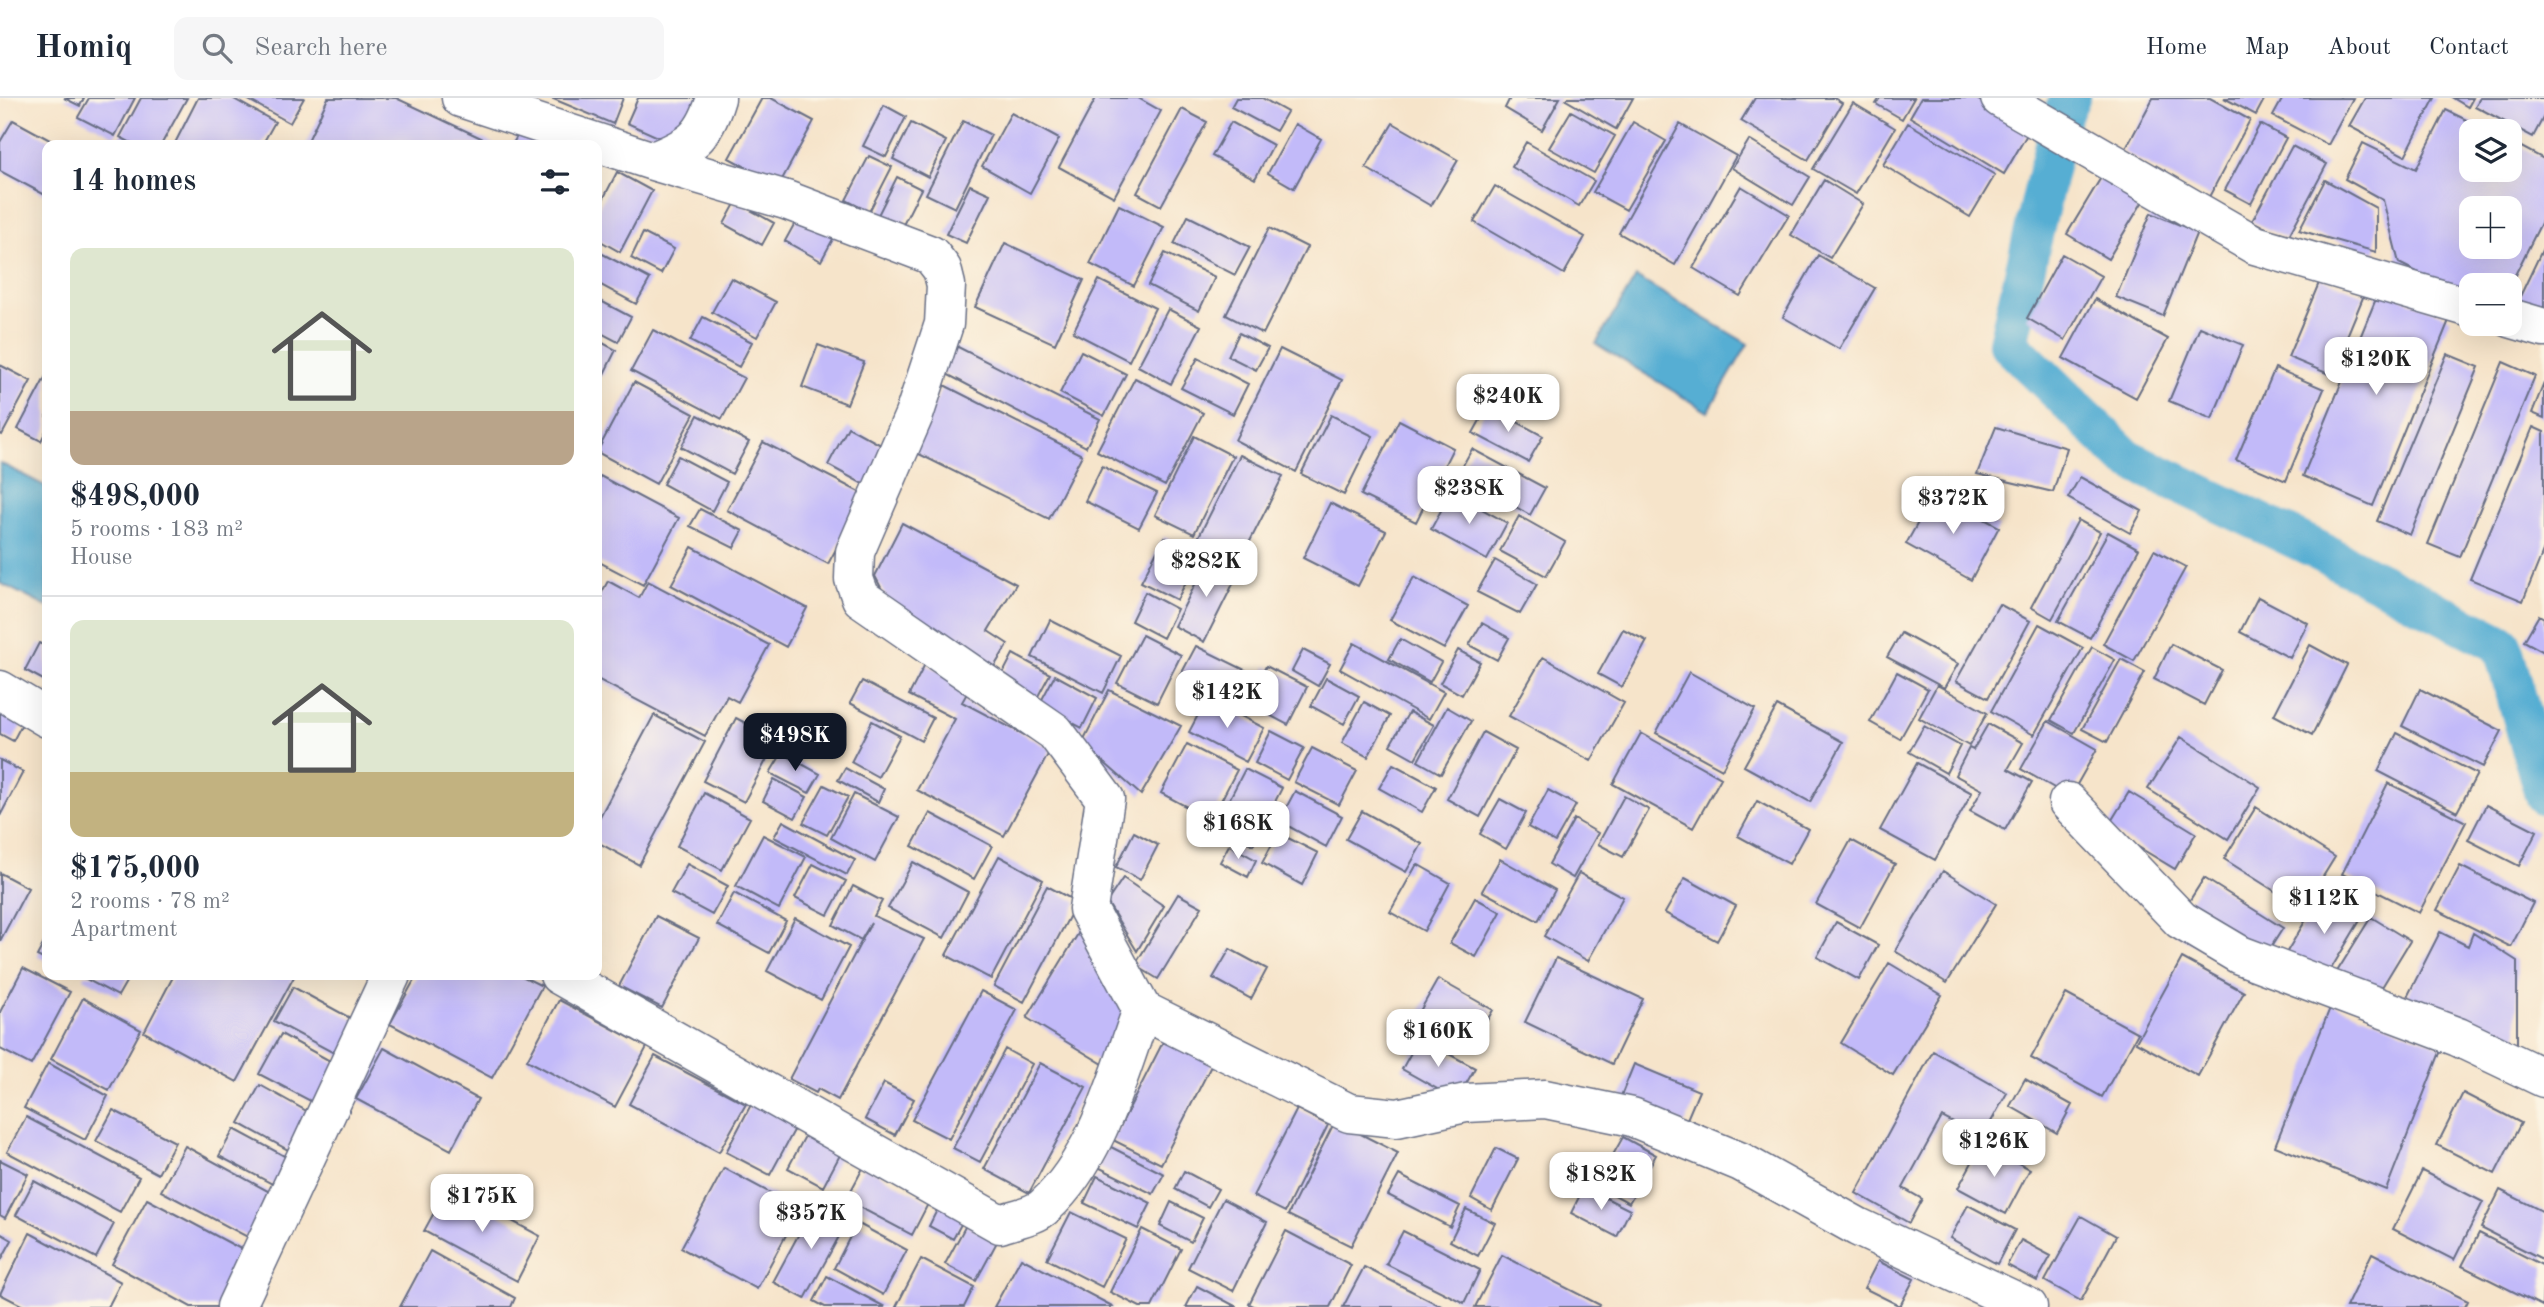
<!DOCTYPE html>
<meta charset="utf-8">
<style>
:root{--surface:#fff;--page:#f6f6f7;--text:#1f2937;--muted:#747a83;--line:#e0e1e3;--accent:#111827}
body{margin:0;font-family:"Old Standard TT",serif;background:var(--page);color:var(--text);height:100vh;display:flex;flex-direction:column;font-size:26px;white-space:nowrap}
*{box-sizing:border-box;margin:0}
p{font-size:23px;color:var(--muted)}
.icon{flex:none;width:38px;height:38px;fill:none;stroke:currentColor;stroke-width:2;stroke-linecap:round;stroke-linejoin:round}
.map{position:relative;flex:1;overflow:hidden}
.details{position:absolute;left:42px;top:42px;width:560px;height:840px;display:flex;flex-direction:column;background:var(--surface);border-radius:14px;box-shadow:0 7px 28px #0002}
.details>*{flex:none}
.fabs{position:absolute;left:2459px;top:21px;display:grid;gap:14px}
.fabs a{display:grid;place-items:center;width:63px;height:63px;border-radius:14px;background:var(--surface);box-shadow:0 7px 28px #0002;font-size:35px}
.price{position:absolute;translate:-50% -60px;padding:0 16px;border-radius:14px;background:#fff;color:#222;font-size:23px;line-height:46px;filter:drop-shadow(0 2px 4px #0008)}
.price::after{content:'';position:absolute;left:50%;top:42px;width:21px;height:16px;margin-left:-10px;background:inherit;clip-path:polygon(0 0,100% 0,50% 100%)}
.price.current{background:var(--accent);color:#fff}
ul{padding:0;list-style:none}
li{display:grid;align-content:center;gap:14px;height:371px;padding:0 28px}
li+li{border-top:2px solid var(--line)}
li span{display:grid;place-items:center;height:217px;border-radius:14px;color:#555}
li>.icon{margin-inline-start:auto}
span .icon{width:126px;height:126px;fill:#fffc;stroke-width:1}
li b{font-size:30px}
h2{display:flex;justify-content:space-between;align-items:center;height:84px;padding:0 28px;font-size:30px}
header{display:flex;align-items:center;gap:42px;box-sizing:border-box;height:98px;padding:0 35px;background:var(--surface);border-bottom:2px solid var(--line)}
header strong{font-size:33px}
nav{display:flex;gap:38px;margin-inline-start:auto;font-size:24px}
.search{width:490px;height:63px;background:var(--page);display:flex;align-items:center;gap:18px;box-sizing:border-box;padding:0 24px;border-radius:14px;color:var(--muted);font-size:26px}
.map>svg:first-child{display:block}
.water{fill:#57aed3;stroke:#396e98;stroke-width:2}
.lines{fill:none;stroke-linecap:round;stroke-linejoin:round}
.canal{stroke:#57aed3;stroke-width:40}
.building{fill:#c2baf9;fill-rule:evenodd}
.street-casing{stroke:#686e84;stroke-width:41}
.street{stroke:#fff;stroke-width:38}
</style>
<header>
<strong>Homiq</strong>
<div class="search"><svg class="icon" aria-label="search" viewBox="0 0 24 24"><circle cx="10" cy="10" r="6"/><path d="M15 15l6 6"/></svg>Search here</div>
<nav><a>Home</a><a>Map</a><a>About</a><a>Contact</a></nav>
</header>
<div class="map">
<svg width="2544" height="1209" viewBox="0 0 2544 1209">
<rect width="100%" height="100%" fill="#fcf5e5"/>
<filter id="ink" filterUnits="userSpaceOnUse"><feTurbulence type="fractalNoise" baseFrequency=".0143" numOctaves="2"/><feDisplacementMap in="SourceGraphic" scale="14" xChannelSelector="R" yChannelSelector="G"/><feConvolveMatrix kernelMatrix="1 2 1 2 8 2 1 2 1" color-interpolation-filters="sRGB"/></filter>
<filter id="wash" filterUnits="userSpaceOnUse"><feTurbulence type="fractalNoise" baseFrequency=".00686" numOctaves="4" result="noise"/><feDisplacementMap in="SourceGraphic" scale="28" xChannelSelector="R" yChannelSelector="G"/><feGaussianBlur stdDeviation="1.57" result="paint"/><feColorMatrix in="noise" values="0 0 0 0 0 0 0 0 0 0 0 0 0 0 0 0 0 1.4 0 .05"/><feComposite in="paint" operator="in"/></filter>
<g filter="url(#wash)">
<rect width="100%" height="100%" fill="#f6e4ca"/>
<!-- water -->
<path class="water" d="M1636 179 1748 246 1708 314 1596 246Z
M0 365 47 389V509L0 485Z"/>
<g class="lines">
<!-- canal -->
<path class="canal" d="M2070 0 2060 21 2008 245 2126 360 2310 448 2502 547 2544 697"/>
</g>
<g id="blocks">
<!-- building -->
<path class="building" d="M64 0H84L80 8Z
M89 0H135L115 38 78 19Z
M141 0H187L161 47H135L120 39Z
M198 0H232L275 24 262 47H174Z
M245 0H304L290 25Z
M328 0H396L496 47H306Z
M551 0H623L613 26Z
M638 0H699L678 48 627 25Z
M762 0H771L814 23 779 87 729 60Z
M1096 0H1138L1161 13 1114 99 1059 69Z
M1236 0H1262L1287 14 1276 33 1231 9Z
M1510 0H1560L1542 32 1505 10Z
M1568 0H1633L1616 31 1566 2Z
M1755 0H1834L1842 5 1808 62 1741 23Z
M1880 0H1914L1902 21 1876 6Z
M1921 0H1975L2029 33 2004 76 1910 19Z
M2153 0H2210L2250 22 2209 99 2124 54Z
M2224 0H2265L2256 17Z
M2283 0H2353L2328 47 2273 18Z
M2365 0H2435L2405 58 2349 28Z
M2453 0H2473L2468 9Z
M2480 0H2544V18L2533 39 2475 8Z
M1853 5 1895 30 1856 96 1813 71Z
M884 7 906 19 886 59 863 48Z
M1182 11 1207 24 1161 108 1137 95Z
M2446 12 2489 33H2471V72H2510V43L2544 61V119L2510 187H2471V201L2399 165 2383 102 2345 81 2363 45 2416 71ZM2471 110H2510V149H2471Z
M1571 13 1615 38 1594 75 1549 50Z
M1011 15 1059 41 1030 95 982 68Z
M13 22 59 47H47V98L0 73V44Z
M963 23 991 37 955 110 926 96Z
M1231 24 1273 47 1255 81 1212 58Z
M1633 24 1666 43 1626 112 1593 94Z
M911 25 946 43 928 79 893 61Z
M1393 25 1458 62 1431 108 1366 70Z
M1908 25 1995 77 1970 119 1883 67Z
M1295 26 1321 41 1294 90 1268 75Z
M1680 26 1736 58 1675 167 1619 135Z
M2260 26 2286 40 2251 106 2225 92Z
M520 33 546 47H512Z
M1749 42 1810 79 1793 107 1732 70Z
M1526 44 1594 83 1579 108 1512 69Z
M2292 48 2327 66 2287 141 2252 123Z
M869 58 892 69 869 114 846 102Z
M617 74 652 93 620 154 597 141V113Z
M2102 78 2143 103 2108 161 2067 136Z
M897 79 921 91 902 129 878 117Z
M1824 82 1863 106 1830 160 1791 137Z
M2325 82 2376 110V154L2299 132Z
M970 87 990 96 966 145 946 136Z
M1495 88 1585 139 1564 176 1474 124Z
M1741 88 1789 117 1740 198 1693 170Z
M736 104 774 125 762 147 724 126Z
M1119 107 1164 129 1134 188 1090 166Z
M802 112 838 132 821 163 785 143Z
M2151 115 2197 134 2163 218 2116 199Z
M1188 118 1250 149 1235 177 1174 146Z
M1269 130 1307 149 1263 236 1226 217Z
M643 135 674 151 661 176 631 160Z
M1005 145 1084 182 1055 246 975 209Z
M2544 148V220L2514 211Z
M597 153 650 181 636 206 597 185Z
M1165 155 1215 179 1199 213 1148 187Z
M2062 156 2101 178 2065 242 2027 220Z
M1818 157 1875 190 1839 251 1783 219Z
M731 180 776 204 757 239 712 214Z
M2321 180 2364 197 2331 277 2288 259Z
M1099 182 1155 210 1129 263 1073 234Z
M2380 191 2450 220 2373 408 2303 378Z
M597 201 631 219 618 244 597 233Z
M2095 201 2168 241 2136 300 2063 260Z
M1168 211 1201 228 1171 286 1138 268Z
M703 219 752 244 739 269 690 243Z
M2200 229 2243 247 2212 321 2169 303Z
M653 232 744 280 722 321 631 273Z
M1239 235 1268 250 1256 272 1228 258Z
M597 242 616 252 603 278 597 275Z
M952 246 1100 321 1086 349 939 272Z
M818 247 864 264 847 306 802 289Z
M1280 251 1342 282 1296 374 1235 342Z
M1081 253 1126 276 1104 318 1060 295Z
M2447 256 2479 269 2410 437 2377 423Z
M1198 260 1248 286 1233 316 1181 290Z
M2503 264 2535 278 2460 459 2428 446Z
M0 267 31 283 2 337 0 336Z
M2275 270 2324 291 2286 383 2236 362Z
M47 276V331L41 343 18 331Z
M1135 280 1203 315 1165 388 1097 353Z
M634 284 694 316 656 386 597 354Z
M2544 285V320L2532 315Z
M944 287 1082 357 1049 421 911 352Z
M1488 308 1543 338 1528 364 1473 335Z
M698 317 749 344 732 376 681 349Z
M1331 317 1373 338 1344 397 1301 376Z
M1399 322 1453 350 1416 424 1361 397Z
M848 329 892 353 872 391 828 367Z
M1996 329 2067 350 2053 394 1977 376Z
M2533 329 2544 334V451L2523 503 2470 481Z
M1194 338 1233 358 1194 436 1155 417Z
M763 344 865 397 828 466 727 412Z
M1472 351 1545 390 1530 417 1458 376Z
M1240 357 1283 378 1240 463 1197 442Z
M678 358 727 384 712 413 663 386Z
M1102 368 1157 395 1139 430 1085 403Z
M600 378 679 420 643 487 597 463V384Z
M2080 379 2142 413 2130 435 2068 400Z
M1451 394 1507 425 1487 462 1431 431Z
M1935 394 1999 429 1971 482 1906 446Z
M1330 405 1386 433 1358 488 1303 460Z
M700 411 743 433 734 450 690 428Z
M1519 418 1565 444 1546 478 1500 453Z
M2078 422 2100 434 2052 521 2031 509Z
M902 425 1016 486 988 533 1008 546 992 572 888 503 875 478Z
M2108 434 2139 451 2090 540 2058 523Z
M1164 439 1200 456 1177 502 1141 484Z
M692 449 807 510 786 549 671 487Z
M2154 452 2186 469 2134 563 2103 546Z
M1209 459 1239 474 1204 544 1174 528Z
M1495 462 1537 486 1520 516 1477 494Z
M1414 479 1468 508 1444 551 1390 522Z
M608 483 639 500 648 483 769 547 738 604 727 598 705 638 597 581V503Z
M1145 494 1177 511 1163 540 1131 523Z
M2258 499 2308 525 2290 560 2240 534Z
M1999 506 2030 523 1988 600 1956 583Z
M2539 517 2544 520V554L2524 543Z
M1050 522 1121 558 1103 595 1032 559Z
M1482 525 1509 540 1497 562 1469 547Z
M2039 526 2083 550 2034 637 1991 613Z
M1623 531 1647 543 1622 589 1598 576Z
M1901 535 1958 566 1944 590 1887 559Z
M1142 537 1181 557 1157 605 1117 585Z
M1400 541 1441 564 1430 584 1389 561Z
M39 545 47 549V584L25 572Z
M1354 545 1444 594 1429 621 1340 571Z
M2171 546 2222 572 2204 607 2154 581Z
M2310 547 2347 567 2312 637 2274 617Z
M1196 548 1249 574 1232 606 1179 580Z
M2092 549 2115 562 2074 635 2051 622Z
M1303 552 1330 566 1318 588 1292 573Z
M1458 552 1480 564 1462 597 1440 585Z
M1013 556 1050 576 1037 600 1000 581Z
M1543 559 1624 605 1591 663 1509 618Z
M2121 561 2145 574 2107 644 2082 631Z
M925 566 970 590 962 604 1051 651 1004 738 917 692 955 621 909 597Z
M1266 568 1307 589 1288 627 1247 605Z
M1689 574 1755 611 1722 671 1656 635Z
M1897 574 1928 591 1900 641 1870 624Z
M1055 577 1097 600 1082 630 1039 607Z
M1326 580 1359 598 1344 626 1311 608Z
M862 583 933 620 921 643 850 605Z
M1937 587 1987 615 1969 648 1919 620Z
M2420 591 2502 633 2483 669 2402 628Z
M1109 592 1181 628 1141 697 1082 645Z
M1207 600 1264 630 1246 664 1189 634Z
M1364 604 1390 618 1368 659 1342 645Z
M1777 608 1843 644 1810 704 1744 668Z
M1447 609 1471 623 1441 676 1418 663Z
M0 610 24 622 13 643 0 636Z
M1409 614 1434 627 1415 661 1390 647Z
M654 617 705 644 639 767 597 744V724Z
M736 620 777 642 744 704 703 683Z
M872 623 900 638 878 679 851 664Z
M2048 623 2097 651 2070 699 2021 671Z
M1988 626 2023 645 2008 671 2032 684 2005 732 1970 713 1982 692 1955 677 1969 650 1973 652Z
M1924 628 1960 648 1946 675 1909 654Z
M1271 633 1304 650 1287 682 1255 665Z
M1483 634 1516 652 1480 719 1447 701Z
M1641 635 1721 680 1693 730 1613 686Z
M2397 635 2477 676 2457 714 2378 673Z
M2181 639 2260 689 2228 741 2148 691Z
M1187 646 1237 672 1211 722 1161 695Z
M1312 650 1357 673 1339 707 1294 684Z
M782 655 820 676 809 695 770 675Z
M0 662 23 674 0 718Z
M1917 665 1972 695 1935 762 1880 732Z
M1393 666 1436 689 1422 714 1379 690Z
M845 670 884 691 878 704 838 682Z
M1245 671 1282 690 1253 747 1216 727Z
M774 681 807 699 795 720 763 703Z
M2388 685 2466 724 2419 815 2342 776Z
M824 687 848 699 827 737 803 725Z
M1548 692 1576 707 1555 744 1528 729Z
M1295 693 1342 718 1326 749 1279 723Z
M2129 694 2196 735 2175 771 2107 730Z
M704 695 750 720 722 772 677 748Z
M854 696 899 719 875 764 831 740Z
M1624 698 1649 712 1623 759 1598 746Z
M1500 701 1526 715 1506 751 1480 736Z
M1757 703 1808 731 1789 766 1738 738Z
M2486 707 2537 733 2519 768 2468 742Z
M2256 709 2335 759 2303 811 2224 761Z
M1362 713 1422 746 1406 774 1346 741Z
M930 715 992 748 974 781 912 748Z
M1574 721 1598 735 1573 780 1549 766Z
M783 723 855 762 847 777 774 739Z
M1134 734 1158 747 1140 782 1116 769Z
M1278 735 1318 755 1302 787 1262 765Z
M763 737 806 759 779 811 736 788Z
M1851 742 1895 766 1860 830 1816 806Z
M1229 747 1256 762 1248 779 1220 764Z
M999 758 1043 782 991 881 946 857Z
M1500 761 1555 792 1538 823 1482 793Z
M913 764 968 794 944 840 888 810Z
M687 766 728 788 712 817 671 795Z
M813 766 846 783 828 817 795 800Z
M1417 766 1450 785 1424 833 1390 814Z
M2460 768 2533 805 2511 849 2437 812Z
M1943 773 1996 806 1947 885 1895 853Z
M0 775 28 790 0 843Z
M1579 775 1623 799 1588 863 1544 838Z
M1123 780 1164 808 1137 853 1107 804Z
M1685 780 1736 808 1717 843 1665 815Z
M2204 780 2283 830 2250 882 2171 832Z
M853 788 882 803 874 818 924 841 838 1002 818 991 816 995 789 981 871 825 861 842 833 827Z
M1047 788 1077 804 1024 904 994 888Z
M734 795 786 823 769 855 717 827Z
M2322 795 2362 819 2325 881 2285 857Z
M1178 796 1202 809 1158 881 1135 867Z
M1475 800 1501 814 1476 859 1450 845Z
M656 818 699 840 662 910 619 888Z
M2371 819 2410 843 2373 904 2333 880Z
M795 820 849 849 821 902 767 873Z
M1087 821 1134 913 1108 969 1027 920Z
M1836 824 1878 847 1859 882 1817 859Z
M2440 834 2468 848 2473 835 2517 863V960L2405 903Z
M47 839V863L37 858Z
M1230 851 1267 871 1251 901 1213 880Z
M1556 860 1643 901 1612 966 1525 924Z
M2182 860 2244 894 2198 978 2136 944Z
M1889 865 1942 897 1893 977 1841 945Z
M23 870 70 894 31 967 0 951V914Z
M85 877H130L118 898 84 880Z
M174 877H295L237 984 144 934Z
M417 877H520L542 888 492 980 390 926Z
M1438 881 1493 912 1475 943 1420 913Z
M293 889 363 927 345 961 274 923Z
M981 893 1017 912 949 1041 912 1022Z
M2066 896 2138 935 2102 999 2031 960Z
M83 900 141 932 109 992 51 961Z
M559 902 647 949 615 1009 527 962Z
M2332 905 2442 949 2386 1092 2275 1048Z
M281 936 341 969 320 1008 259 976Z
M1419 940 1475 970 1457 1002 1402 971Z
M1164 942 1212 966 1161 1066 1113 1042Z
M384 950 478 1001 451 1052 356 1001Z
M1005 951 1032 966 980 1064 953 1050Z
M1933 953 2007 995 1982 1040 1942 1019 1903 1090 1922 1101 1909 1125 1856 1095Z
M655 958 746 1006 719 1054 629 1006Z
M48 965 108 998 85 1042 24 1010Z
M1040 965 1086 989 1029 1095 984 1071Z
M1634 966 1699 993 1685 1026 1621 998Z
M2025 981 2072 1007 2057 1035 2010 1008Z
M884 985 914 1001 895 1037 865 1021Z
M260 987 317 1019 297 1057 239 1025Z
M2463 995 2521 1025 2495 1076 2437 1047Z
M754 1001 798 1025 770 1077 726 1054Z
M1297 1011 1328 1027 1285 1114 1253 1098Z
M113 1012 175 1044 158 1076 96 1043Z
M26 1019 139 1079 120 1114 7 1054Z
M1335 1023 1398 1055 1351 1148 1288 1117Z
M234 1031 290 1061 276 1088 219 1058Z
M805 1038 840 1057 823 1089 788 1070Z
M1623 1039 1656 1057 1629 1105 1596 1087Z
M1982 1046 2030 1071 2006 1116 1958 1090Z
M185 1048 277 1098 253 1142 161 1093Z
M1109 1048 1164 1076 1153 1096 1098 1069Z
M1496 1050 1518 1061 1492 1112 1471 1100Z
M0 1062 28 1076 5 1120 0 1117Z
M864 1068 929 1104 912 1137 846 1102Z
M724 1070 800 1111 757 1191 681 1150Z
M1184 1073 1218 1091 1208 1109 1175 1091Z
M2422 1073 2483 1104 2454 1162 2393 1131Z
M1399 1077 1460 1108 1450 1129 1388 1097Z
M1097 1078 1151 1105 1138 1131 1084 1105Z
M34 1083 114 1126 96 1160 16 1117Z
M448 1089 540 1138 517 1183 424 1133Z
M1584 1089 1630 1112 1617 1139 1571 1115Z
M2500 1092 2544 1114V1162L2481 1130Z
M147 1101 254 1158 226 1209H191L112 1166Z
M1223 1101 1267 1124 1233 1193 1188 1170Z
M816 1104 848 1122 805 1201 773 1184Z
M941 1104 966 1117 953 1141 929 1128Z
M1171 1104 1203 1120 1191 1144 1160 1128Z
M1968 1107 2015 1132 1997 1166 1950 1140Z
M1466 1111 1495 1125 1478 1158 1450 1143Z
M1071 1114 1126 1141 1102 1189 1047 1161Z
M2081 1118 2116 1138 2081 1203 2045 1183Z
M857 1125 907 1152 883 1197 834 1170Z
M966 1127 997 1144 976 1183 945 1166Z
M1142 1131 1181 1151 1152 1209H1140L1110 1194Z
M1286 1133 1351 1167 1330 1209H1256L1249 1206Z
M1403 1133 1480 1172 1464 1205 1386 1166Z
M0 1135 12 1142 0 1164Z
M30 1135 121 1184 108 1209H25L0 1196Z
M2479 1135 2544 1168 2542 1208 2462 1168Z
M2021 1142 2051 1158 2037 1183 2007 1167Z
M430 1153 515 1200 511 1209H400Z
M2372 1155 2468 1203 2465 1209H2346Z
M1502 1157 1600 1207 1599 1209H1475Z
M1021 1160 1114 1209H994Z
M921 1161 974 1189 964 1209H896Z
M1878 1163 1914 1181 1900 1208 1864 1190Z
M1364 1169 1443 1209H1343Z
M827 1178 885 1209H825L814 1203Z
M1197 1188 1237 1209H1186Z"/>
</g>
</g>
<g filter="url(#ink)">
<use href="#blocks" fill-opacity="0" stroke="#686e84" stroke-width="2"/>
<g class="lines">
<!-- street casing -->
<g class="street-casing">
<path id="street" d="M461 0 653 63C691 48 704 40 716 0
M2000 0 2255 147 2471 210
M653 63 786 102 931 157 942 171 946 187 944 226 914 317 855 454 854 481 861 500 1055 634 1105 701 1088 811 1142 912
M2510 220 2544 230
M0 592 47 620
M2068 704 2181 822 2240 857 2458 939 2544 980
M559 877 1000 1126C1013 1121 1035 1118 1045 1108 1098 1059 1118 978 1142 912L1349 1015 1397 1020 1466 1005 1545 1001 1632 1019 1741 1064 1858 1129 2028 1209
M236 1209 391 877"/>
</g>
<!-- street -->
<use href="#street" class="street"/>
</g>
</g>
</svg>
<div class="fabs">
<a><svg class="icon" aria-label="layers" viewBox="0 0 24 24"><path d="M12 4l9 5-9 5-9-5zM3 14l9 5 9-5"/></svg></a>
<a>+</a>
<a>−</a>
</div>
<b class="price" style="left:2376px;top:299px">$120K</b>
<b class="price" style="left:1508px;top:336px">$240K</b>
<b class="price" style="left:1469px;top:428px">$238K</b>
<b class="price" style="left:1953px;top:438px">$372K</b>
<b class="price" style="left:1206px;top:501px">$282K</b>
<b class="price" style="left:1227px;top:632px">$142K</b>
<b class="price current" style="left:795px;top:675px">$498K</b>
<b class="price" style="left:1238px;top:763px">$168K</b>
<b class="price" style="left:2324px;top:838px">$112K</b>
<b class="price" style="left:1438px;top:971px">$160K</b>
<b class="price" style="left:1994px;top:1081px">$126K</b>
<b class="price" style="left:1601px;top:1114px">$182K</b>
<b class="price" style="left:482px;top:1136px">$175K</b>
<b class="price" style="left:811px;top:1153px">$357K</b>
<section class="details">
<h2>14 homes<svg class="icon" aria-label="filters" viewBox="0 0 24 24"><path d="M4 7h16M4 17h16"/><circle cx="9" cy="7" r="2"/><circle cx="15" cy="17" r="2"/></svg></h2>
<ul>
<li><span style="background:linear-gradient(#dfe7d0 75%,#b9a48a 0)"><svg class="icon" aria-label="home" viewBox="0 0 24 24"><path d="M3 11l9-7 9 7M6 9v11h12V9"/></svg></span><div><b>$498,000</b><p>5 rooms · 183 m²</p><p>House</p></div></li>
<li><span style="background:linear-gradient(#dfe7d0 70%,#c2b280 0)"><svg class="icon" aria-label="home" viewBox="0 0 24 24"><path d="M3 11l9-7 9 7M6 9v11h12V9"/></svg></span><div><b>$175,000</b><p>2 rooms · 78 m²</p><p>Apartment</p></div></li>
</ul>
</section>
</div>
